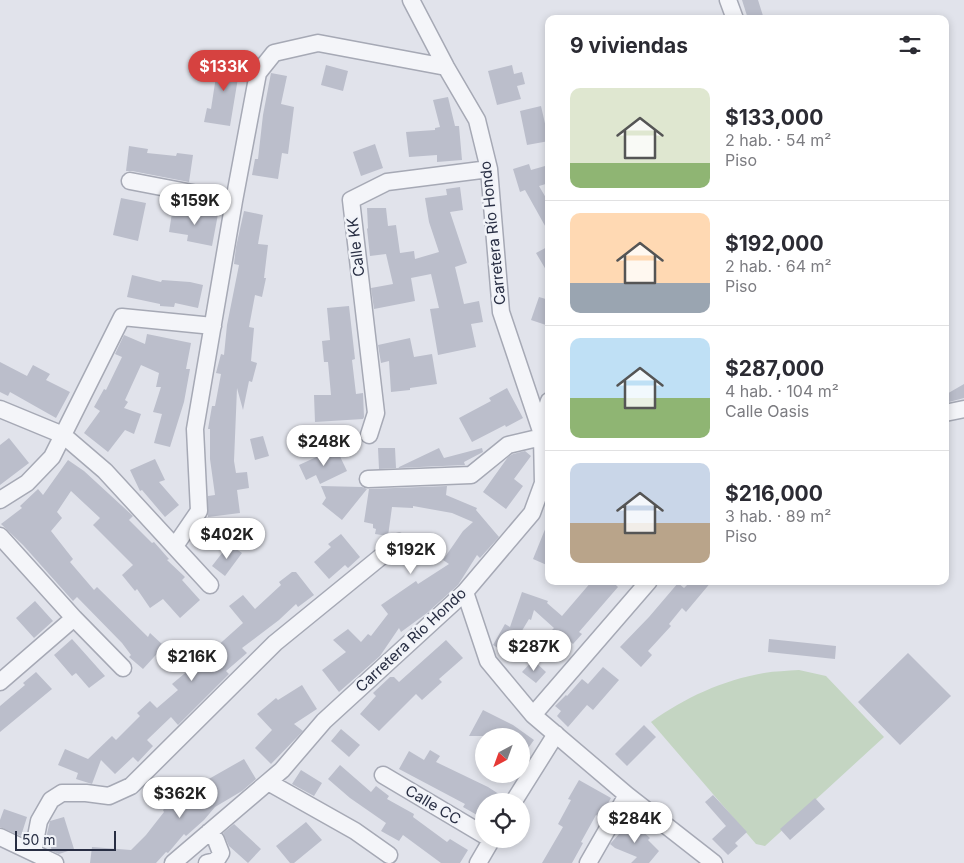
<!DOCTYPE html>
<html lang="es">
<meta charset="utf-8">
<style>
:root{--surface:#fff;--page:#f2f2f3;--text:#2b2b33;--muted:#7c7c81;--line:#e1e1e2;--accent:#d64240}
body{margin:0;font-family:Inter,sans-serif;background:var(--page);color:var(--text);height:100vh;display:flex;flex-direction:column;font-size:19px;white-space:nowrap}
*{box-sizing:border-box;margin:0}
p{font-size:16px;color:var(--muted)}
.icon{flex:none;width:28px;height:28px;fill:none;stroke:currentColor;stroke-width:2;stroke-linecap:round;stroke-linejoin:round}
.map{position:relative;flex:1;overflow:hidden}
.side{position:absolute;left:545px;top:15px;width:404px;height:570px;display:flex;flex-direction:column;background:var(--surface);border-radius:10px;box-shadow:0 2px 8px #0003}
.side>*{flex:none}
.needle{width:32px;rotate:221deg}
.fabs{position:absolute;left:475px;top:728px;display:grid;gap:10px}
.fabs a{display:grid;place-items:center;width:55px;height:55px;border-radius:50%;background:var(--surface);box-shadow:0 2px 8px #0003;font-size:25px}
.scale{position:absolute;left:15px;bottom:12px;width:101px;box-sizing:border-box;padding-left:5px;border:2px solid #282e43;border-top:0;font-size:14px;line-height:18px;white-space:nowrap;color:#282e43;-webkit-text-stroke:4px #f1f3f8;paint-order:stroke}
.price{position:absolute;translate:-50% -42px;padding:0 11px;border-radius:18px;background:#fff;color:#222;font-size:16px;line-height:32px;filter:drop-shadow(0 1px 2px #0008)}
.price::after{content:'';position:absolute;left:50%;top:30px;width:15px;height:11px;margin-left:-8px;background:inherit;clip-path:polygon(0 0,100% 0,50% 100%)}
.price.on{background:var(--accent);color:#fff}
ul{padding:0;list-style:none}
li{display:flex;align-items:center;gap:15px;height:125px;padding:0 25px}
li+li{border-top:1px solid var(--line)}
li span{display:grid;place-items:center;flex:none;width:140px;height:100px;border-radius:10px;color:#555}
li>.icon{margin-inline-start:auto}
span .icon{width:60px;height:60px;fill:#fffc;stroke-width:1}
li b{font-size:21px}
h2{display:flex;justify-content:space-between;align-items:center;height:60px;padding:0 25px;font-size:21px}
.map>svg:first-child{display:block}
.green{fill:#c4d5c2}
.building{fill:#bbbecb}
.lines{fill:none;stroke-linecap:round;stroke-linejoin:round}
.minor-casing{stroke:#a6a9b5;stroke-width:19}
.minor{stroke:#f4f5f9;stroke-width:16}
.labels{text-anchor:middle;stroke-width:5;stroke-linejoin:round;paint-order:stroke}
.street-label{font-size:15px;fill:#282e43;stroke:#f1f3f8}
</style>
<div class="map">
<svg width="964" height="863" viewBox="0 0 964 863">
<rect width="100%" height="100%" fill="#e1e3eb"/>
<!-- green -->
<path class="green" d="M799 670 826 676 884 737 765 846 756 844 651 722C684 698 723 680 764 673 775 671 787 671 799 670Z"/>
<!-- building -->
<path class="building" d="M742 0H758L764 19H748Z
M219 57 241 60 230 126 204 122 207 108 211 109Z
M326 65 348 71 343 91 321 85Z
M512 65 514 74 522 72 525 84 517 86 521 99 497 105 488 71Z
M271 73 287 76 281 104 294 107 288 154 282 153 278 179 252 175 255 159H258L263 115Z
M448 97 455 126H459L462 160 437 162V155L409 157 406 132 435 130V128L440 127 433 100Z
M541 106 549 141 527 145 520 111Z
M375 144 383 168 361 176 353 152Z
M129 146 148 149 147 153 176 156 177 153 193 155 189 182 132 171H126Z
M529 164 531 170 545 166 549 178V183L539 186 549 203V233L525 190 520 192 513 169Z
M460 187 463 210 450 212 467 263 455 267 464 304 479 301 483 322 471 324 476 347 438 355 430 309 439 308 431 274 411 278 415 301 374 309 371 288 393 284 386 254 370 256 367 229 368 228 367 208H386L388 226 396 225 400 253 414 251 415 259 439 252 429 222 425 198 447 195 446 189Z
M121 198 146 203 138 241 113 235Z
M192 209 218 214 212 246 187 241 188 235 169 232 172 213 191 216Z
M244 211 263 215 258 244 268 245 264 278H266L262 297 255 295 249 327 254 328 251 361 257 363 252 382 249 381 243 410 237 388 234 461 236 473 247 472 249 488 237 490 240 513 208 517V496L215 495 210 459V429H208L212 406H215L221 374 216 373 221 354 224 355 227 325 239 265 234 264 236 247Z
M549 246V275L536 253Z
M132 275 161 282 162 280 190 282 203 285 198 308 175 303 174 307 160 306V304L127 297Z
M539 297 549 300V326L531 320Z
M349 306 355 359 352 360 356 394 363 393 364 417 363 419 315 422 314 395H331L328 362H324L322 341 330 340 327 308Z
M147 334 191 343 186 369H190L184 402 170 447 154 443 162 414 153 412 161 387H156L159 373 141 365 125 400 128 402 124 408 141 414 134 434 125 430 108 452 84 433 100 411 94 407 104 389 106 390 122 357 115 354 124 335 145 344Z
M410 338 414 357 432 354 437 384 410 388V390L391 392 389 361 381 363 378 345Z
M0 362 27 376 33 365 50 374 46 380 70 392 56 418 10 392 8 396 0 392Z
M964 384V398L949 402 945 395Z
M507 388 523 418 506 427 505 425 472 442 459 418 491 401 489 398Z
M263 436 269 456 255 460 250 439Z
M9 438 29 463 0 485V445Z
M336 448 347 471 320 484 316 475 306 480 299 465Z
M378 448H395L396 468 379 469Z
M439 448 444 458 482 448 483 452 464 462 465 465 397 468Z
M525 451 531 456 514 479 523 486 506 509 483 492 508 457 513 454Z
M155 459 165 480 159 482 179 505 165 517 142 490 140 491 130 470Z
M68 460 84 471 133 516 129 520 152 543 154 542 169 559 167 560 185 577 182 580 200 600 180 618 163 599 150 608 137 589 135 591 122 575 133 565 93 525 100 518 71 491 57 512 62 518 51 531 73 559 70 562 94 590 97 587 148 637 150 633 164 646 143 669 129 657 131 655 122 643 77 597 73 601 23 545 1 524 22 508 20 506 38 489 43 495Z
M321 486 362 487 367 489 342 520 322 504 326 498Z
M447 486 446 495 477 508 476 510 499 537 480 558 477 555 458 585 427 613 401 632 399 628 380 656 339 692 322 670 346 652 333 640 348 629 361 642 368 634 371 636 388 614 381 605 416 581 418 584 449 564 443 560 463 531 473 522 452 513 413 506V508L392 507 388 536 375 534 376 529 373 528V524L364 522 369 489Z
M208 521 230 530 224 546 201 537Z
M548 522H549V566L533 559Z
M341 534 360 557 348 568 345 565 329 579 314 562 331 547 328 544Z
M229 544 242 553 225 576 212 566Z
M292 572H296L314 595 298 607 296 604 279 620 242 648 247 653 226 671 229 674 178 725 171 717 147 740 153 746 138 762 133 757 115 774 101 760 92 784 76 779 78 773 58 765 65 749 88 759 112 736 116 740 140 716 137 713 150 701 157 708 178 690 172 684 190 669 193 672 216 651 214 649 243 623 229 606 243 595 255 609 281 585 279 582Z
M592 581H612L618 587 579 632 582 634 573 644 563 635 558 640 550 632 554 628 534 610 531 620 529 619 508 654 493 645 505 624 510 627 522 592 548 601 547 603 562 616Z
M691 581H712L686 612 682 608 669 624 671 626 648 651 652 655 641 667 620 647 649 617 678 583 684 588Z
M35 601 53 621 34 638 16 618Z
M72 639 105 676 89 688 76 673 72 676 54 655Z
M769 639 836 646 835 659 768 652Z
M446 640 463 658 439 679 442 682 422 700 416 694 379 731 360 714 376 696 373 693 390 677H394L399 682Z
M908 653 951 696 900 745 858 702Z
M533 660 546 672 536 683 522 672Z
M603 667 619 680 593 710 587 705 568 727 557 716 561 711 555 706 566 695 567 696 582 679 588 684Z
M36 672 52 689 0 732V706L25 685 23 683Z
M302 685 317 709 294 724 303 731 271 764 255 748 272 730 257 714 276 698 278 700Z
M483 710 513 725 534 740 521 758V736H469Z
M644 725 656 737 627 766 615 754Z
M341 729 360 745 349 757 331 741Z
M430 750 440 756 436 762 488 787 505 798 504 801H484V819L463 807 465 804 399 769 409 751 424 760Z
M244 759 256 779 242 791 215 807 204 820 186 836 184 834 168 853 166 852 156 863H90L92 847 131 850 146 835 164 812 163 810 175 799 183 808 208 782 207 780Z
M340 765 371 792 376 786 389 796 387 799 414 814 413 817 447 842 450 839 468 850 460 863H441L403 835 399 841 381 831 386 823 350 798 328 779Z
M301 770 322 783 314 796 292 784Z
M579 780 611 798 600 817 596 815 581 842 583 843 572 863H542L563 827 558 824 571 800 568 799Z
M713 795 747 832 735 843 738 846 728 855 712 839 726 826 705 802Z
M815 798 825 809 790 840 780 829Z
M4 809 27 817 21 836 0 827V820Z
M64 817 74 849 59 854 52 851 47 834 50 821Z
M631 821 650 838 648 840 659 851 649 863H631L637 857 615 848 610 844Z
M306 822 322 840 294 863H290L276 846Z
M234 824 261 849 248 863 229 846 223 833Z"/>
<g class="lines">
<!-- minor casing -->
<g class="minor-casing">
<path id="minor" d="M728 0 735 19
M130 181 234 201
M0 409 63 435 105 471 210 585
M945 413 964 409
M540 428 549 401
M369 435 376 413 351 200 387 182 489 169
M368 479 471 475 508 445 542 437
M0 500 27 483 52 457 122 317 213 326
M0 536 74 618 123 668
M175 546 199 511 195 429 234 201 258 73 274 53 318 43 446 67
M465 592 488 661 533 715 627 795 714 863
M0 682 74 618
M533 715 649 581
M383 775 484 835
M268 782 355 831 389 855
M514 801 556 734
M0 837 55 863
M33 852 39 821 51 800 62 793H86L109 796 131 786 275 643 399 542
M173 863 282 770 324 721 465 592 532 513 543 483 542 437 540 428 501 312 489 169 477 120 446 67 411 0
M207 863 216 861 221 853 216 840 209 832
M478 863 492 839
M588 863 627 795"/>
</g>
<!-- minor -->
<use href="#minor" class="minor"/>
</g>
<g class="labels">
<!-- street labels -->
<g class="street-label">
<text transform="translate(493 233) rotate(-96)" y="5">Carretera Río Hondo</text>
<text transform="translate(356 247) rotate(-97)" y="5">Calle KK</text>
<text transform="translate(411 640) rotate(-43)" y="5">Carretera Río Hondo</text>
<text transform="translate(433 805) rotate(31)" y="5">Calle CC</text>
</g>
</g>
</svg>
<div class="fabs">
<a><svg class="needle" viewBox="-14 -14 28 28"><path d="M0-13l5 13h-10z" fill="#e53935"/><path d="M0 13l5-13h-10z" fill="#7c7c81"/></svg></a>
<a><svg class="icon" aria-label="locate" viewBox="0 0 24 24"><circle cx="12" cy="12" r="6"/><path d="M12 2v4M12 18v4M2 12h4M18 12h4"/></svg></a>
</div>
<div class="scale">50 m</div>
<b class="price on" style="left:224px;top:92px">$133K</b>
<b class="price" style="left:195px;top:226px">$159K</b>
<b class="price" style="left:324px;top:467px">$248K</b>
<b class="price" style="left:227px;top:560px">$402K</b>
<b class="price" style="left:411px;top:575px">$192K</b>
<b class="price" style="left:534px;top:672px">$287K</b>
<b class="price" style="left:192px;top:682px">$216K</b>
<b class="price" style="left:180px;top:819px">$362K</b>
<b class="price" style="left:635px;top:844px">$284K</b>
<section class="side">
<h2>9 viviendas<svg class="icon" aria-label="filters" viewBox="0 0 24 24"><path d="M4 7h16M4 17h16"/><circle cx="9" cy="7" r="2"/><circle cx="15" cy="17" r="2"/></svg></h2>
<ul>
<li><span style="background:linear-gradient(#dfe7d0 75%,#8fb573 0)"><svg class="icon" aria-label="home" viewBox="0 0 24 24"><path d="M3 11l9-7 9 7M6 9v11h12V9"/></svg></span><div><b>$133,000</b><p>2 hab. · 54 m²</p><p>Piso</p></div></li>
<li><span style="background:linear-gradient(#ffd9b3 70%,#9aa5b1 0)"><svg class="icon" aria-label="home" viewBox="0 0 24 24"><path d="M3 11l9-7 9 7M6 9v11h12V9"/></svg></span><div><b>$192,000</b><p>2 hab. · 64 m²</p><p>Piso</p></div></li>
<li><span style="background:linear-gradient(#bfe0f5 60%,#8fb573 0)"><svg class="icon" aria-label="home" viewBox="0 0 24 24"><path d="M3 11l9-7 9 7M6 9v11h12V9"/></svg></span><div><b>$287,000</b><p>4 hab. · 104 m²</p><p>Calle Oasis</p></div></li>
<li><span style="background:linear-gradient(#c9d6e8 60%,#b9a48a 0)"><svg class="icon" aria-label="home" viewBox="0 0 24 24"><path d="M3 11l9-7 9 7M6 9v11h12V9"/></svg></span><div><b>$216,000</b><p>3 hab. · 89 m²</p><p>Piso</p></div></li>
</ul>
</section>
</div>
